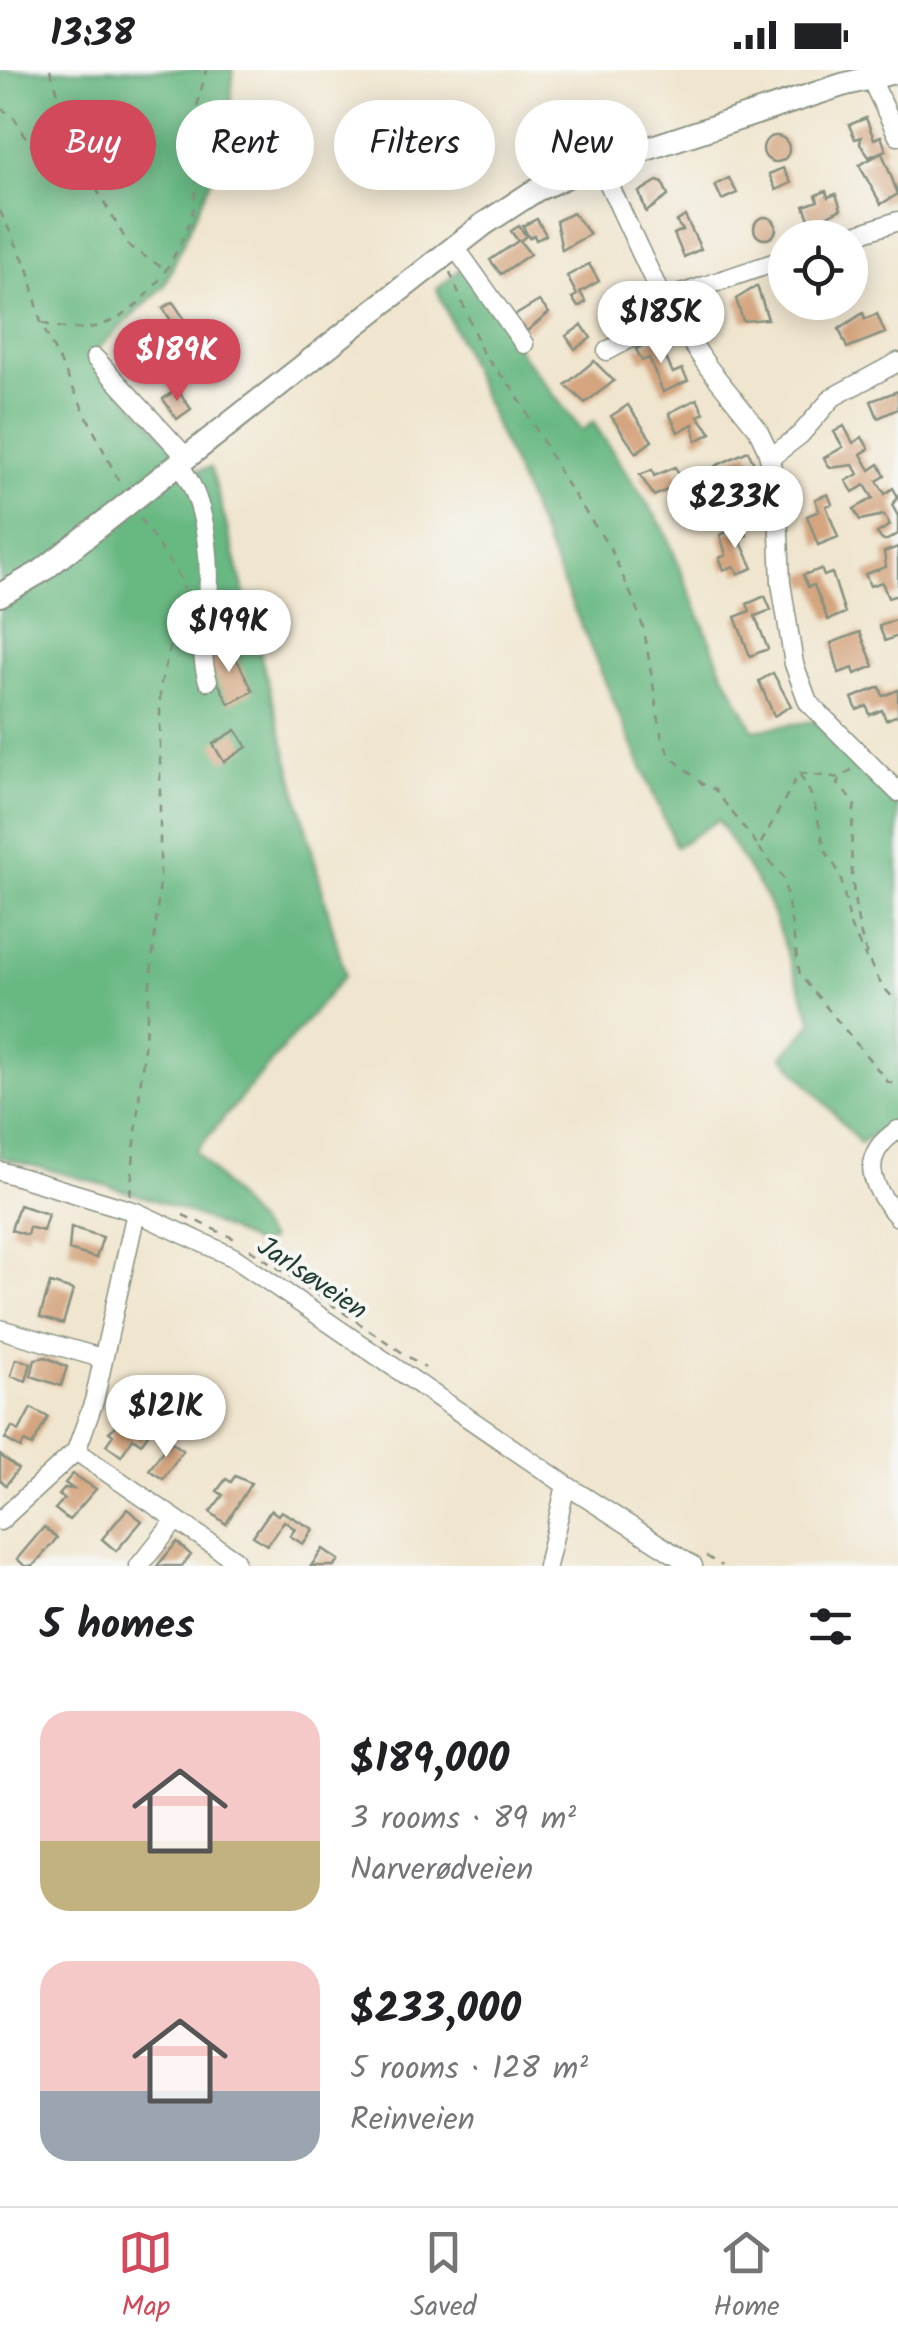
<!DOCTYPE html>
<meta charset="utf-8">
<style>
:root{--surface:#fff;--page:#f6f6f6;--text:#202124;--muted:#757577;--line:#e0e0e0;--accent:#d1495b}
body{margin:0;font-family:Kalam,sans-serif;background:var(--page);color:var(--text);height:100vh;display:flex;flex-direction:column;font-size:38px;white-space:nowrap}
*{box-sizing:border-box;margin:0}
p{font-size:32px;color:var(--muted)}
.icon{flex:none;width:55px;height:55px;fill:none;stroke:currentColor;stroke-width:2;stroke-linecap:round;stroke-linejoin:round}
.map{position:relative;height:1496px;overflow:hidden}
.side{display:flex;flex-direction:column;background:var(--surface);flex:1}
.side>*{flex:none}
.banner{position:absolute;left:30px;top:30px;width:840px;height:90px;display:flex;gap:20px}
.buttons{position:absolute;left:768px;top:150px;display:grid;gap:20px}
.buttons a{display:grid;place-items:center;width:100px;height:100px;border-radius:50%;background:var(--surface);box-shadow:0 5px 25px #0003;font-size:50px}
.price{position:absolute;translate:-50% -85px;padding:0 22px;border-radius:35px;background:#fff;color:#222;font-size:32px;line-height:65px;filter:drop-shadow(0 2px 5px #0008)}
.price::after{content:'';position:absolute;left:50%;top:60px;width:30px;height:22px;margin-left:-15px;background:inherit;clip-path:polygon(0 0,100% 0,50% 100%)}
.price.current{background:var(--accent);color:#fff}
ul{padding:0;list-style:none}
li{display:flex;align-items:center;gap:30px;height:250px;padding:0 40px}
li span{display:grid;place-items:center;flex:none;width:280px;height:200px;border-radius:30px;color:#555}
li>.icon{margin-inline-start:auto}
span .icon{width:120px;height:120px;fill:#fffc;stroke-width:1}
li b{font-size:42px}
h2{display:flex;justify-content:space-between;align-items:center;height:120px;padding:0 40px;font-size:42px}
.chip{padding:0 35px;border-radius:45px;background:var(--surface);box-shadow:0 5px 25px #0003;font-size:35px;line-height:90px}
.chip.current{background:var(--accent);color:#fff}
.status{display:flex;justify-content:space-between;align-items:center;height:70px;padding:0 50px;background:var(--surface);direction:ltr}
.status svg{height:28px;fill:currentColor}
.tabs{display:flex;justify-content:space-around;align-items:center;height:140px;border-top:2px solid var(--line);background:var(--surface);font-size:28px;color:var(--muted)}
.tabs a{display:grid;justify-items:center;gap:5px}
.tabs .current{color:var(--accent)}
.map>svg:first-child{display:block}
.forest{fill:#68b882;stroke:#447a5b;stroke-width:2.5}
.building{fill:#d4a57f}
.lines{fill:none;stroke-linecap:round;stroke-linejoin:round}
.minor-casing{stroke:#889181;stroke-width:21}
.major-casing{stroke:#889181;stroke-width:26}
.path{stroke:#889181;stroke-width:2.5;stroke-dasharray:8 8;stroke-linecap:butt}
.minor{stroke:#fff;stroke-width:18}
.major{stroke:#fff;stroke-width:22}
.labels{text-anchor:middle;stroke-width:8;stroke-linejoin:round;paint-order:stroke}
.street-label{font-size:28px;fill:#1f3d34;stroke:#f6f6f2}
</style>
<div class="status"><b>13:38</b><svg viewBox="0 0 49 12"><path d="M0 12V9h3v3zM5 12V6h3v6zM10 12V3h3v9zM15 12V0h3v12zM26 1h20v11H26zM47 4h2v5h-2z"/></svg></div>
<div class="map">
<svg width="898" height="1496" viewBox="0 0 898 1496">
<rect width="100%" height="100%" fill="#f6f6f2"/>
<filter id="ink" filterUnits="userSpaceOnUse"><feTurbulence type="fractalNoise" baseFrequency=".01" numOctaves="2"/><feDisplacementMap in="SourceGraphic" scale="20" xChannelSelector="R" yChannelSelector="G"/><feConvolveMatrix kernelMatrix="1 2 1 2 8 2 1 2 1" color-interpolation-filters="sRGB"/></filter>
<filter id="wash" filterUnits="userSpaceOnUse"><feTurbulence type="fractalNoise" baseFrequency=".0048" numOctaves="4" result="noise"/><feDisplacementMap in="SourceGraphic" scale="40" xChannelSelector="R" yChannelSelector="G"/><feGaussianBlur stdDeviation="2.25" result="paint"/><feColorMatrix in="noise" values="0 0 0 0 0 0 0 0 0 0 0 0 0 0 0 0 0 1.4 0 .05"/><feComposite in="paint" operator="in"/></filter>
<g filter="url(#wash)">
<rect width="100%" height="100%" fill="#f0e5ce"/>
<!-- forest -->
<path class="forest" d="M0 0H233L229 69 164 216 89 287 197 401 211 397 345 905 196 1081 270 1170 257 1175C172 1128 92 1112 0 1087Z
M465 195 521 283 582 361 593 352 663 457 722 600 754 660 815 651 898 734V1049L860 1073 783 986 813 952 768 831 718 750 676 777 437 219Z"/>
<g id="blocks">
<!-- building -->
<path class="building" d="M866 48 874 69 881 66 886 80 869 87 860 74 861 67 855 69 849 55Z
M763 79a13 13 0 1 1 26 0a13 13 0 1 1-26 0Z
M882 83 898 124 881 134 859 95Z
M783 98 791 113 776 120 769 104Z
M729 108 737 123 722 130 715 115Z
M657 111 663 113 668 126 646 142 639 122Z
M826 121 828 127 836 124 841 139 811 154 804 136 818 131 816 125Z
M573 143 590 164 562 180 556 151Z
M685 146 701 179 684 187 674 164 683 160 676 152Z
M754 158a11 11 0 1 1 22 0a11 11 0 1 1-22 0Z
M537 149 546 165 536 170 534 165 529 168 523 156Z
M519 156 526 166 520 171 530 184 501 204 490 190 518 171 511 161Z
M857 185 863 205 850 214V187Z
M589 194 599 211 580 222 586 232 578 237 572 228 577 225 567 206Z
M757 216 768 249 743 251 736 229Z
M607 235a11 11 0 1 1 22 0a11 11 0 1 1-22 0Z
M539 231 549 243 527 261 514 246Z
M173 232 187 253 177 260 163 238Z
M863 243 865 249 877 244 885 263 847 278 839 259Z
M582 255 591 268 575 279 566 266Z
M155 260 174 281 164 293 161 289 155 293 146 277 152 274 146 266Z
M657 269 673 303 682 299 688 311 663 322 649 288 642 291 636 279Z
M594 291 614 311 585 333 565 315Z
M177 319 191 339 177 349 163 329Z
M898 321V339L878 348 871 331Z
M697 329 704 343 698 346 711 363 696 371 693 354 678 362 669 343Z
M628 335 652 371 636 383 611 346Z
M844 356 853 373 862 367 869 379 861 384 870 400 879 394 885 406 877 411 885 424 893 418 898 427 892 435 898 446V464L887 470H882L877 463 890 455 884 445 860 450 854 439 873 428 865 415 853 422 846 411 858 404 853 395 830 398 824 388 843 377 834 362Z
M748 381 756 398 723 413 715 396Z
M675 397 683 413 654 426 640 405 652 400 654 406Z
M828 424 832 434 826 436 838 467 818 475 807 446 819 441 815 429Z
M743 455 747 465 739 468 753 498 738 504 734 496 724 500 719 488 726 485 720 465Z
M898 477V525L888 528 882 512 870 516 865 504 886 497 884 482Z
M821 499 824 506 832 503 845 543 828 550 814 515 808 517 803 505Z
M765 526 771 540 755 546 768 579 750 586 735 547 750 541 747 534Z
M898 549V566L885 571 879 556Z
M860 562 874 596 855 604 853 598 839 603 831 573Z
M230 576 253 621 229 634 206 589Z
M773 603 791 636 774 646 759 611Z
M880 617 883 626 898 620V645L886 650 882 640 870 645 867 636 857 640 852 628Z
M236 660 247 677 224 692 213 674Z
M19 1135 48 1144 43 1161 29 1157 27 1165 11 1160Z
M71 1157 103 1167 96 1188 69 1180Z
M50 1213 73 1220 63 1254 40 1247Z
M46 1287 67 1297 61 1316 31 1306 35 1289Z
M16 1289 31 1293 26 1311 11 1306Z
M113 1322 131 1331 126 1341 152 1358 141 1374 133 1368 121 1386 106 1375 113 1365 109 1362 125 1347 106 1338Z
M31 1338 48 1347 32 1376 24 1372 21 1378 5 1369 12 1357 19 1361Z
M170 1371 183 1380 163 1409 149 1400Z
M0 1385 18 1399 6 1415 0 1410Z
M73 1404 96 1419 69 1450 55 1439 64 1429 59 1425 65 1418 73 1419 65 1413Z
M235 1406 251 1413 226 1454 210 1442 223 1425 217 1421 226 1409 231 1412Z
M127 1439 142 1451 116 1481 102 1469Z
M271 1440 278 1445 281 1441 313 1459 303 1474 290 1466 295 1459 284 1451 267 1475 253 1466Z
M44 1457 57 1468 33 1496H25L17 1489Z
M177 1472 191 1485 181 1496H157Z
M323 1479 339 1490 334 1496H311Z"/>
</g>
</g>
<g filter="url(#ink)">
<use href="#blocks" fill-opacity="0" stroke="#889181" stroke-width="2.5"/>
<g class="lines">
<!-- minor casing -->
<g class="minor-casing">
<path id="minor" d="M870 7 898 66
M599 93 663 230 708 297 757 358 766 377 777 415 781 513 794 594 808 632 898 722
M846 168 898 151
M455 177 524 274
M663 230 785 189
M607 281 672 246
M95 288 187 388
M770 388 800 365 833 327 898 292
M179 395C208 432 212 495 207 541 204 567 200 586 208 611
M898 1060C857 1086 871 1117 898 1147
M0 1101 136 1142 233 1187 566 1415 693 1496
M0 1259 101 1288
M76 1381 235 1490 231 1496
M0 1451 76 1381 94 1331 136 1142
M139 1496 176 1450
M547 1496 566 1415"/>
</g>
<!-- major casing -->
<g class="major-casing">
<path id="major" d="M0 525 42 501 484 154 536 120 579 101 842 15 898 1"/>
</g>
<!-- path -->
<path class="path" d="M50 0 87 107
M0 38 13 46 30 74 93 113 130 177 166 200
M0 141 29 201 41 253 122 418
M450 202 483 284 514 320 566 413 610 478 634 531 644 560 662 669 671 687 705 716 714 719 759 777 799 703 840 708 854 698
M42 253C117 278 164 218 189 153 199 127 196 88 198 60L203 53 197 37 206 0
M800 705 813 728 825 780 840 804 851 858 866 888
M840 709 838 714 855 734C846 783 852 900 898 931
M759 778 784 809 800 905 888 1012 898 1015
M130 1125 160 810V617L173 565 187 541 182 511 140 448
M183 1145 235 1169
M250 1179 425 1298
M276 1193 293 1186
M706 1486 722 1496"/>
<!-- minor -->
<use href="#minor" class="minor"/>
<!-- major -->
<use href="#major" class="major"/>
</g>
</g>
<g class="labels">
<!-- street labels -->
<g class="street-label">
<text transform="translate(313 1207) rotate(34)" y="10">Jarlsøveien</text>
</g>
</g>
</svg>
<div class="buttons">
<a><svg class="icon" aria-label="locate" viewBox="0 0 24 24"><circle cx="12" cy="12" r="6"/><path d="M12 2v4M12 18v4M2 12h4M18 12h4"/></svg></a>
</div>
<b class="price" style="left:661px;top:296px">$185K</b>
<b class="price current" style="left:177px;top:334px">$189K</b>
<b class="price" style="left:735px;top:481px">$233K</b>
<b class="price" style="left:229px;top:605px">$199K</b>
<b class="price" style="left:166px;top:1390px">$121K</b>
<div class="banner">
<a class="chip current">Buy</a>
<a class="chip">Rent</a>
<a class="chip">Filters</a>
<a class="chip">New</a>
</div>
</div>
<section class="side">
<h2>5 homes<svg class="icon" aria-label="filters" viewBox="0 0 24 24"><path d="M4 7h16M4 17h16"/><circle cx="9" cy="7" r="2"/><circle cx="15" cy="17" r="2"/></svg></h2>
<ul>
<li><span style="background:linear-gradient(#f6c9c9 65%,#c2b280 0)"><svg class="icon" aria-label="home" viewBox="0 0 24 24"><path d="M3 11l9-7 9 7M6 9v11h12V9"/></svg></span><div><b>$189,000</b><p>3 rooms · 89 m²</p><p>Narverødveien</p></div></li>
<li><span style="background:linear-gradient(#f6c9c9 65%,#9aa5b1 0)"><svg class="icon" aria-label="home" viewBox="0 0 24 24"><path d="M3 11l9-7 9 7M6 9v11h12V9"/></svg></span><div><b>$233,000</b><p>5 rooms · 128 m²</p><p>Reinveien</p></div></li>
</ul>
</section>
<nav class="tabs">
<a class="current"><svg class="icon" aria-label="map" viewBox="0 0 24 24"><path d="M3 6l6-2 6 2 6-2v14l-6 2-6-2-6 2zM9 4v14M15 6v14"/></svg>Map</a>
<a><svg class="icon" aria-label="saved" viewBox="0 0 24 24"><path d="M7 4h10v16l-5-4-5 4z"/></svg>Saved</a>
<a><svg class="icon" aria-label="home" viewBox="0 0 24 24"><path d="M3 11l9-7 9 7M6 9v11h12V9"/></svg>Home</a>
</nav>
